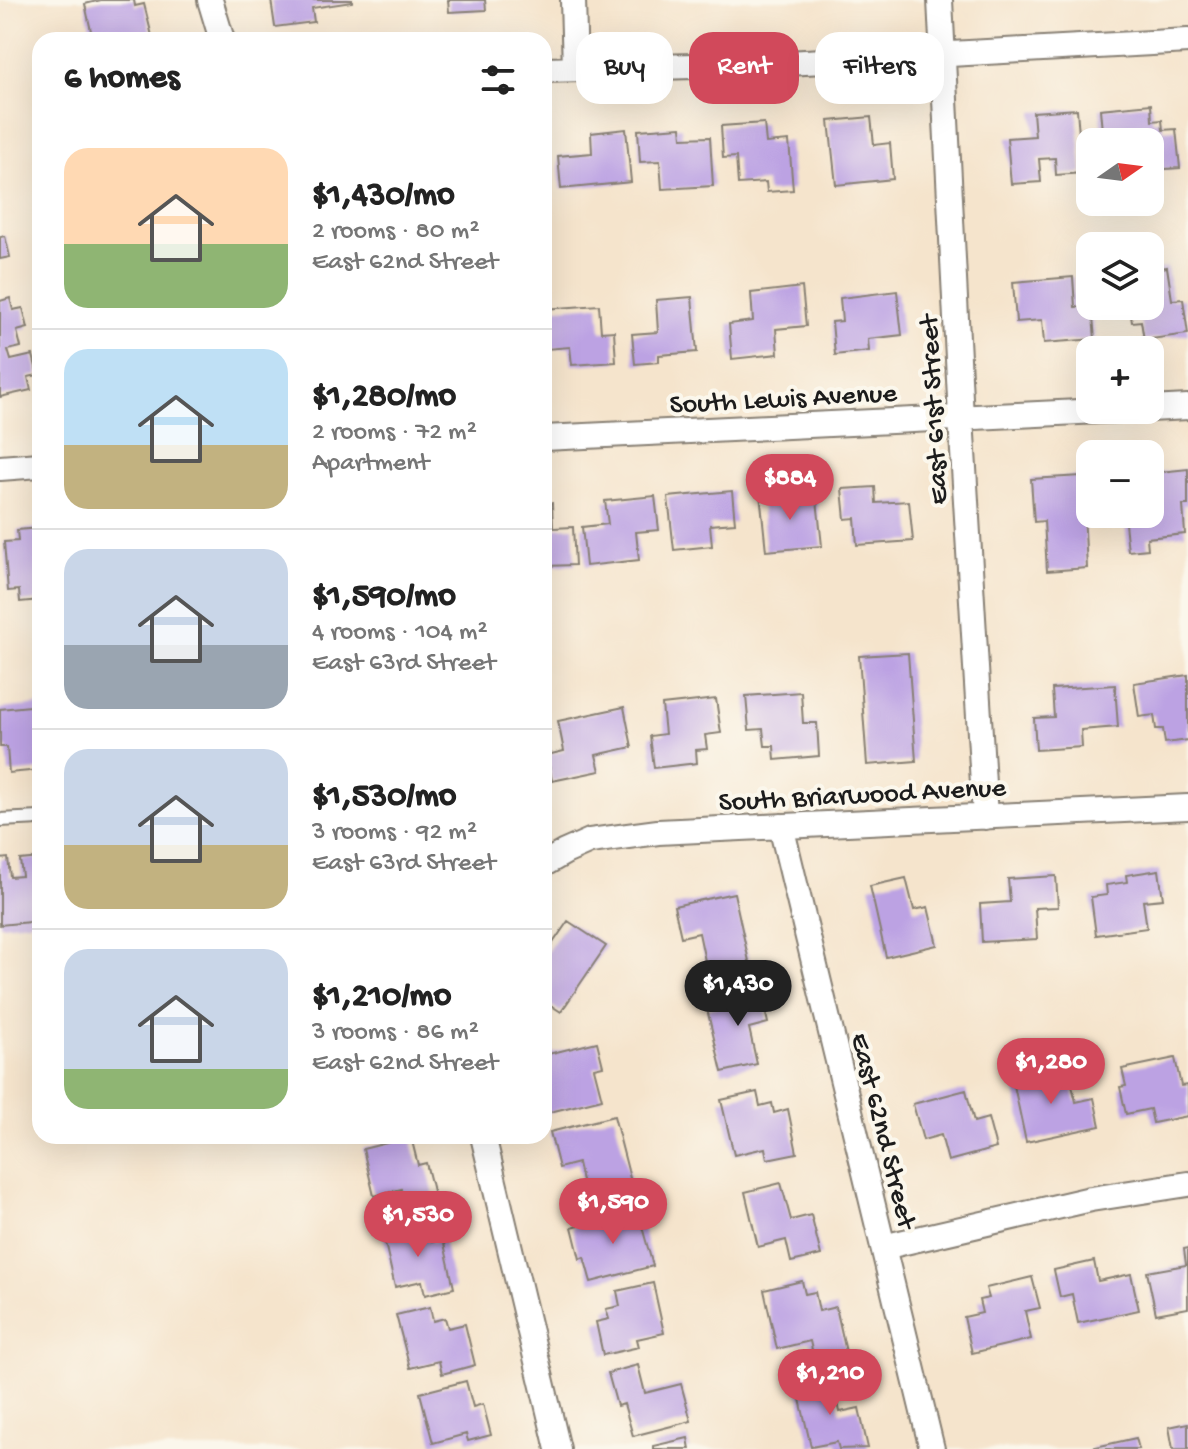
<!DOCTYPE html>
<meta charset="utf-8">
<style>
:root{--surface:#fff;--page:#f6f6f6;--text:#222;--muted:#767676;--line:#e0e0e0;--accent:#d1495b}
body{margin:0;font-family:"Gochi Hand",sans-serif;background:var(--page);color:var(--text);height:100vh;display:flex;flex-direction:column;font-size:30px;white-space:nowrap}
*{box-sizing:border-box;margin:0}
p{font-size:26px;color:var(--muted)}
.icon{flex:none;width:44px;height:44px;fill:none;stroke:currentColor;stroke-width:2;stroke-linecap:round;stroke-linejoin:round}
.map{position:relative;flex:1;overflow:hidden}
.sheet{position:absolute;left:32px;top:32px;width:520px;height:1112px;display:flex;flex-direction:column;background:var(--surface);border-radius:24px;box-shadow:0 8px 32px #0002}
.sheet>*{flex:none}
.banner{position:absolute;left:576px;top:32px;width:492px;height:72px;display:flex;gap:16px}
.needle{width:52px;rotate:76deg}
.controls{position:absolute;left:1076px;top:128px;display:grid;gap:16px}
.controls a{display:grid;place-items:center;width:88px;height:88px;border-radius:16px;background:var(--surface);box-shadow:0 8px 32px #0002;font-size:40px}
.price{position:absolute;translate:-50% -68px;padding:0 18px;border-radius:28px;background:var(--accent);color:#fff;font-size:26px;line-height:52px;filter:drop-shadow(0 2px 4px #0008)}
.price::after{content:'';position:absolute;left:50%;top:48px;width:24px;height:18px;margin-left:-12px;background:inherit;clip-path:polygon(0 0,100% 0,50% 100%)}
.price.current{background:#222;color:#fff}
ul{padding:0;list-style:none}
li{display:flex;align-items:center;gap:24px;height:200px;padding:0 32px}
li+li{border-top:2px solid var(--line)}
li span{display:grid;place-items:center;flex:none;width:224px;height:160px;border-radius:24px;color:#555}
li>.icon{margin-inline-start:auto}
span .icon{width:96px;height:96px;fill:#fffc;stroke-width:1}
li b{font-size:34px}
h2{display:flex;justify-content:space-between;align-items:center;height:96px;padding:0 32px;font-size:34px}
.pill{padding:0 28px;border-radius:24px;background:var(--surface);box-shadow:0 8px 32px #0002;font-size:28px;line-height:72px}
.pill.current{background:var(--accent);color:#fff}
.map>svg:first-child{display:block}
.building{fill:#bca2e3}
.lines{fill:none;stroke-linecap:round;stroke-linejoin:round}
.lane-casing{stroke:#888074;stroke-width:16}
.street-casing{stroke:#888074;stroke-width:28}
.lane{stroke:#fff;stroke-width:12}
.street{stroke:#fff;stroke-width:24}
.labels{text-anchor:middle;stroke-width:8;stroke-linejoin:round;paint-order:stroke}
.street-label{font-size:28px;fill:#1c1c1c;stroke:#fbf7ec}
</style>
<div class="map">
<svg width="1188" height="1449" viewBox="0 0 1188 1449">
<rect width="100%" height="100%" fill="#fbf7ec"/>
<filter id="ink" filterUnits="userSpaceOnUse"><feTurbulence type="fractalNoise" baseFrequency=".0125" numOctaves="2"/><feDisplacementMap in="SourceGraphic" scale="16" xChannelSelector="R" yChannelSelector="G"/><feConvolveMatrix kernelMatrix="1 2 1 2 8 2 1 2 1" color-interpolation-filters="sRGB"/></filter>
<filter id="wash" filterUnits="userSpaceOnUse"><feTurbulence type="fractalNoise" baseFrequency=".006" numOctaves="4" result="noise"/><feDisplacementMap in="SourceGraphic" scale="32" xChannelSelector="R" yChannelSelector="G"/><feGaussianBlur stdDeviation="1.8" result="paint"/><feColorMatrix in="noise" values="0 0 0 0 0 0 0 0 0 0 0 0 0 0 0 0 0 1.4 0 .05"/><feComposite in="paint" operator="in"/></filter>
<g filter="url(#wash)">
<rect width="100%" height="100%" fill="#f5e4cc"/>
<g id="blocks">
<!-- building -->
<path class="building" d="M101 0H134L135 6 144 4 153 40H93L85 4Z
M271 0H352V2L312 8 314 22 275 27Z
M448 0H485L486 10 449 12Z
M1151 104 1152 121 1162 120 1163 130 1176 129 1180 168 1150 170V142H1119V140L1103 142 1100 109Z
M1077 109 1082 173 1056 175 1055 158 1039 159 1041 182 1011 184 1007 138 1035 136 1033 112Z
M871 117 874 145 890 143 893 179 836 185 829 121Z
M764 123 766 143 789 141 793 190 767 192 766 182 738 184 736 157 723 158 721 126Z
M681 127 682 138 710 137 713 186 662 189 660 161 640 162 638 130Z
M626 129 631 182 561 189 558 156 592 153 591 133Z
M5 236 10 257 0 259V237Z
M1167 267 1172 300 1183 299 1188 334 1144 340 1141 321 1132 322 1130 309 1115 311V306H1150V270Z
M1073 277 1075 307 1092 306 1095 339 1044 343 1042 320 1016 322 1013 282Z
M802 287 806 326 776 329 778 354 732 359 729 324 753 321 751 293Z
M897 291 902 335 868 339 869 351 835 355 832 322 842 321 840 298Z
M692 297 697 352 659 355V362L635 364 632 334 658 332 656 300Z
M10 298 13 310 23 308 28 328 17 331 21 347 8 350 11 360 33 355 38 375 28 377 31 390 0 397V301Z
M599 305 601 332 614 331 616 362 572 365 570 347 546 349 544 309Z
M1188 469V505H1183L1185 534 1147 538 1148 549 1128 551 1124 514H1150V473Z
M1082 476 1087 568 1047 571 1044 521 1034 522 1031 479Z
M875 487 876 503 909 501 913 541 857 545 855 518 845 519 842 489Z
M790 490 791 503 817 500 822 546 766 551 760 493Z
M732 491 735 523 710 525 712 546 674 550 668 497Z
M655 496 659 530 636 532 639 560 586 566 582 527 608 524 605 501Z
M544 503H552L553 528 573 527 575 565 544 566Z
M40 528V600L20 602 19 590 8 591 4 542 18 541 17 530Z
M908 653 916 761 867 765 859 656Z
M1188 675V740L1165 743 1163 729H1156L1154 715 1139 717 1134 683Z
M1115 685 1118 727 1081 730 1082 747 1036 750 1034 718 1054 717 1052 689Z
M801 692 803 723H817L819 756 775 760 774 746H765L763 729 749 730 746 696Z
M716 699 721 733 705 735 707 749 696 750 697 763 654 768 650 736 665 734 662 705Z
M40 705V770L9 773 7 747H0V709Z
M624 707 632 747 596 755 600 771 552 781 547 755 564 751 558 721Z
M8 858 10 877 22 876 20 860 40 858V921L0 925V859Z
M1159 870 1163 899 1143 901 1147 928 1096 935 1091 897 1107 895 1106 885 1127 882 1126 875Z
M1056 876 1058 907 1035 908 1037 939 982 942 980 904 1010 902 1008 879Z
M906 878 914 910 928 907 937 945 886 957 870 886Z
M734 893 750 966 708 975 699 933 681 937 674 906Z
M568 921 606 946 561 1012 544 1001V956Z
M759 984 768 1023 749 1028 757 1064 722 1072 707 1009 734 1003 731 991Z
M597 1042 603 1066 594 1068 602 1099 546 1113 544 1105V1055Z
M1175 1058 1181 1086 1188 1085V1116L1153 1123 1150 1109 1126 1114 1120 1087 1126 1086 1122 1069Z
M1049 1068 1052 1082 1070 1077 1076 1102 1094 1098 1100 1126 1026 1142 1012 1076Z
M966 1090 974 1122 988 1118 996 1148 948 1161 941 1135 923 1140 913 1104Z
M757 1092 760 1106 772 1103 774 1113 788 1109 797 1153 767 1159 765 1148 734 1155 721 1100Z
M614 1116 632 1186 586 1198 578 1163 559 1168 550 1132Z
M411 1137 418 1165 426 1163 434 1195 404 1203 401 1189 374 1196 363 1149Z
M781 1183 791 1220 811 1215 821 1255 791 1262 786 1240 758 1247 745 1192Z
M637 1209 653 1266 591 1282 584 1257 580 1259 572 1227Z
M428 1223 432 1242 443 1239 454 1288 425 1295 422 1281 395 1287 383 1234Z
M1188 1248V1308L1156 1314 1147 1272 1186 1265 1184 1249Z
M1094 1261 1098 1281 1131 1274 1139 1310 1078 1323 1072 1294 1060 1297 1054 1270Z
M1032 1277 1040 1308 1025 1311 1031 1339 972 1353 964 1317 982 1313 979 1300 989 1298 986 1288Z
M802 1281 805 1294 815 1292 819 1311 836 1307 846 1352 814 1359 810 1341 777 1349 764 1290Z
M653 1283 664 1333 637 1339 639 1347 603 1355 596 1322 609 1319 606 1309 620 1306 617 1291Z
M430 1307 433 1321 445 1318 448 1328 465 1324 475 1365 442 1374 439 1361 410 1368 396 1315Z
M638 1365 645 1393 681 1384 691 1421 633 1436 624 1404 617 1406 608 1373Z
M833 1378 840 1412 859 1408 868 1448 839 1449 837 1442 811 1447 797 1386Z
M466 1381 473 1407 483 1404 491 1435 468 1441 466 1434 433 1443 420 1393Z
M1188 1423V1449H1173L1169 1427Z
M688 1438 690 1449H653V1446Z
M1136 1438 1139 1449H1091V1448Z"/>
</g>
</g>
<g filter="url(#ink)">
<use href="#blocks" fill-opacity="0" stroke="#888074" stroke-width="2"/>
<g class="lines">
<!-- lane casing -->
<g class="lane-casing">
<path id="lane" d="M0 820 40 818"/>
</g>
<!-- street casing -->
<g class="street-casing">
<path id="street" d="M210 0 222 40
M573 0 575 69
M940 0 961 418 985 817
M544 70 769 64 1188 41
M1150 409 1188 407
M544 438 1120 410
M0 468 40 465
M781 826 932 1449
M544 864 565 852 590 841 658 832 1188 807
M483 1136 558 1449
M883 1247 1091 1199 1188 1184"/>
</g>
<!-- lane -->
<use href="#lane" class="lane"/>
<!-- street -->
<use href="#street" class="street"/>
</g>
</g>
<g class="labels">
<!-- street labels -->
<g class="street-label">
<text transform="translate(783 396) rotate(-3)" y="10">South Lewis Avenue</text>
<text transform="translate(931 410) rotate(-93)" y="10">East 61st Street</text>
<text transform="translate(862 792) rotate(-3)" y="10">South Briarwood Avenue</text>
<text transform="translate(886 1130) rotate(76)" y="10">East 62nd Street</text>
</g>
</g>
</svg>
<div class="controls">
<a><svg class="needle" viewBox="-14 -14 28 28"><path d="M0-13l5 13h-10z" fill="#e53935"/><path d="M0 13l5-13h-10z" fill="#767676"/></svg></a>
<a><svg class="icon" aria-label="layers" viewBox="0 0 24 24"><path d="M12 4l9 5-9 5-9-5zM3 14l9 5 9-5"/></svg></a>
<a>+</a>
<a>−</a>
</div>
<b class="price" style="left:790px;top:522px">$884</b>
<b class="price current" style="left:738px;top:1028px">$1,430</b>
<b class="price" style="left:1051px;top:1106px">$1,280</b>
<b class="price" style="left:613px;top:1246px">$1,590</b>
<b class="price" style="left:418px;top:1259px">$1,530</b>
<b class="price" style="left:830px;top:1417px">$1,210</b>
<div class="banner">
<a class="pill">Buy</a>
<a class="pill current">Rent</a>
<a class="pill">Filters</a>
</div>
<section class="sheet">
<h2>6 homes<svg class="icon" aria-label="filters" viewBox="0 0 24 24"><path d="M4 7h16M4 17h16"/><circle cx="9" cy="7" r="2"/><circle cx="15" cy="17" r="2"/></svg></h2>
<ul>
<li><span style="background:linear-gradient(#ffd9b3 60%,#8fb573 0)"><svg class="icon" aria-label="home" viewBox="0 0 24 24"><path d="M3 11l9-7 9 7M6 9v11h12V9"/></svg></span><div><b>$1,430/mo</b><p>2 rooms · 80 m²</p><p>East 62nd Street</p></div></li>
<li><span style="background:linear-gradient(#bfe0f5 60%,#c2b280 0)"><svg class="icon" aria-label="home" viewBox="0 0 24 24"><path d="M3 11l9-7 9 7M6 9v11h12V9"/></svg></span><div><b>$1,280/mo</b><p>2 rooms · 72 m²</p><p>Apartment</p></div></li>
<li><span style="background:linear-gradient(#c9d6e8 60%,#9aa5b1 0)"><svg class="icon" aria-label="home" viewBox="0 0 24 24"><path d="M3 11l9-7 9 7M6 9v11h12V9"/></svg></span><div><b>$1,590/mo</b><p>4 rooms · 104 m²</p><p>East 63rd Street</p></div></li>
<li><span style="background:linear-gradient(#c9d6e8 60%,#c2b280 0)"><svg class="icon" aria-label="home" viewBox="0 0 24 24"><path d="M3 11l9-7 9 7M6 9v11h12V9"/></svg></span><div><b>$1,530/mo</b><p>3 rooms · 92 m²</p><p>East 63rd Street</p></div></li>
<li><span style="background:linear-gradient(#c9d6e8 75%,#8fb573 0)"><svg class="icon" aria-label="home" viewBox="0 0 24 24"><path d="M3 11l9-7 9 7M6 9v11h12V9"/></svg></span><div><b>$1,210/mo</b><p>3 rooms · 86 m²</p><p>East 62nd Street</p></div></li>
</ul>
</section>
</div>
